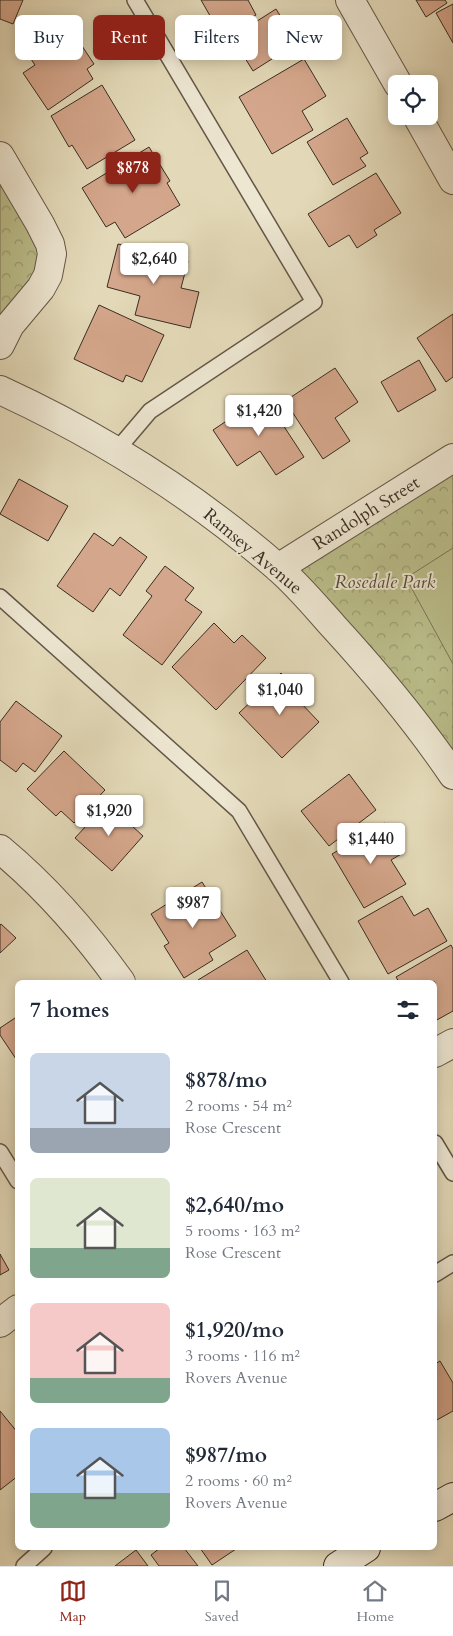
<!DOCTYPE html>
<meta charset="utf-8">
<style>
:root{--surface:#fff;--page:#f2f2f3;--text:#1f2937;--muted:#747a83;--line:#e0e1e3;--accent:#8f2418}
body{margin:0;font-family:Cardo,serif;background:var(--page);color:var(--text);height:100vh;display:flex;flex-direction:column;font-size:19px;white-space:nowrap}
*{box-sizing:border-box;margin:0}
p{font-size:16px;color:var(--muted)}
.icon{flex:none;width:28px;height:28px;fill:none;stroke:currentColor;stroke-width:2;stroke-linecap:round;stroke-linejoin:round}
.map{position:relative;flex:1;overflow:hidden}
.drawer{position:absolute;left:15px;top:980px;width:422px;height:570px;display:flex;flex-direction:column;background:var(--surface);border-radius:8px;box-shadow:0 2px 12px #0003}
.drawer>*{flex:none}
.hud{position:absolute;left:15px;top:15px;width:424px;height:45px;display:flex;gap:10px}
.controls{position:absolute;left:388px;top:75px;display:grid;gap:10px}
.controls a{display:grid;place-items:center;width:50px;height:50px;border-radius:8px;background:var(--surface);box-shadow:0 2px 12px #0003;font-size:25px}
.price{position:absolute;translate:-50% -42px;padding:0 11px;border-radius:5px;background:#fff;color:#222;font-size:16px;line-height:32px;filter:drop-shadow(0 1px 2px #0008)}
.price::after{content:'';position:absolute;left:50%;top:30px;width:15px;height:11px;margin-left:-8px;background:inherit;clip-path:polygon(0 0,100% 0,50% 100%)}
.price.on{background:var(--accent);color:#fff}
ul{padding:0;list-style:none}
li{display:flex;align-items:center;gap:15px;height:125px;padding:0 15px}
li span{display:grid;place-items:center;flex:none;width:140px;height:100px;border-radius:8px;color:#555}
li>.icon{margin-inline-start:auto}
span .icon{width:60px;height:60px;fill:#fffc;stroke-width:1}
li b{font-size:21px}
h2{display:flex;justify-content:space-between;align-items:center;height:60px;padding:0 15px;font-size:21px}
.tag{padding:0 18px;border-radius:8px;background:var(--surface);box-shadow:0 2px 12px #0003;font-size:18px;line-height:45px}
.tag.on{background:var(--accent);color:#fff}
.tabs{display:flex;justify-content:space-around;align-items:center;height:70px;border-top:1px solid var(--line);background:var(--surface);font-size:14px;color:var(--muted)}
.tabs a{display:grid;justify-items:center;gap:2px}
.tabs .on{color:var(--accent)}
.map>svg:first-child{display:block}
.forest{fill:url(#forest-crowns);stroke:#7a7556}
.pitch{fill:#babd8a;stroke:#7a7556}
.building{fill:#d4a68b;stroke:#392d22}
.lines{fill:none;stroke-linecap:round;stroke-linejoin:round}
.lane-casing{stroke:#645848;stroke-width:18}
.street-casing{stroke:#645848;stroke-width:30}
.secondary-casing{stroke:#392d22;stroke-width:30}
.lane{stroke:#ede6d1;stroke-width:15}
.street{stroke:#ede6d1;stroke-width:28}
.secondary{stroke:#ede6d1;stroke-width:28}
.labels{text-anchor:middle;stroke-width:4;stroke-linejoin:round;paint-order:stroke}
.street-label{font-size:18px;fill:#392d22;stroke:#ede6d1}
.park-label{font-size:18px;font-style:italic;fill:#534a37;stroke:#ede6d1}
</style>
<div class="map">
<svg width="453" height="1566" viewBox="0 0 453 1566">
<defs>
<pattern id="forest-crowns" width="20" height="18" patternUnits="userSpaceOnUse" patternTransform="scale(1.25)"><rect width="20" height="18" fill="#babd8a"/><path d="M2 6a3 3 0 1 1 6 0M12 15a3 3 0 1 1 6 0" fill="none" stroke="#989a70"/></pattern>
</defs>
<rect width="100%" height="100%" fill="#e3d9b8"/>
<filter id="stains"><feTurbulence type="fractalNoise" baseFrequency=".004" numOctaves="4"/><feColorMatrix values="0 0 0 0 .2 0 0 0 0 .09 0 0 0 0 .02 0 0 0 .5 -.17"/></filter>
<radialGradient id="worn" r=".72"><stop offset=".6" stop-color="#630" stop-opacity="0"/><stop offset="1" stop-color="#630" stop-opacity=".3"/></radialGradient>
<!-- forest -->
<path class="forest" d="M0 156 50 244 0 345Z
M453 458V781L278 568Z"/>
<!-- pitch -->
<path class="pitch" d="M453 548V664L406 578Z"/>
<!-- building -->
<path class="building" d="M0 0H23L13 24 0 19Z
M201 0H248L256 15 221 35Z
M416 0H445L447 3 426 17Z
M453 4V43L436 13Z
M276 9 297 43 253 71 232 37Z
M66 22 94 64 87 69 93 79 48 110 23 73 35 65 25 50Z
M304 59 326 96 302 111 313 130 272 154 239 97Z
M102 85 135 140 87 169 72 145 69 147 51 116Z
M347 118 368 153 360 158 366 166 333 185 307 142Z
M149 147 170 181 167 183 180 205 125 238 115 222 106 227 82 188Z
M376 173 401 213 374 230 377 235 357 248 349 235 329 247 308 214Z
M118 244 188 261 181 288 199 292 190 328 135 315 140 296 107 287Z
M99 305 164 335 142 382 126 375 123 382 74 359Z
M453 314V377L446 382 417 338Z
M419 360 436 390 398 412 381 382Z
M335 368 358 402 335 418 350 441 323 459 285 401Z
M264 396 304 457 276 475 260 451 237 466 213 430Z
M19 479 68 506 48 541 0 514Z
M94 533 113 546 120 537 147 557 120 596 110 588 93 612 57 586Z
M165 566 194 588 185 600 202 612 162 665 123 635 152 596 146 591Z
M214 623 234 643 242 635 266 658 216 710 172 667Z
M281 673 304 696 299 701 319 722 282 758 239 713Z
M16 701 62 736 35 772 23 763 16 772 0 760V722Z
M64 751 105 790 74 823 61 811 56 816 27 789Z
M349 774 376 810 329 846 301 811Z
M107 803 143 836 112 871 75 838Z
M385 823 403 853 391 860 406 884 364 908 332 854Z
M202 882 236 936 209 953 213 960 184 978 164 946 169 943 151 914Z
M402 896 414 916 428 908 447 941 388 974 358 921Z
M1 924 16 938 0 953V925Z
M451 945 453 949V1011L435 1021V982H399L396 977Z
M247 950 267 982H199L198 980Z
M18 1016V1062L0 1035V1028Z
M0 1254 9 1270 0 1275Z
M440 1361 453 1383V1411L435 1421V1364Z
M0 1411 18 1433V1476L0 1490Z
M160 1548H184L198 1566H159L151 1555Z
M200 1548H235L236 1549 212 1565Z
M136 1550 148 1566H115Z"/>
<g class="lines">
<!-- lane casing -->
<g class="lane-casing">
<path id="lane" d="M116 451 150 411 314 302 135 0
M0 597 239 811 341 982
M435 1143 453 1173
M0 1152 18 1181
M435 1274 453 1263
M24 1566 44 1548"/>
</g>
<!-- street casing -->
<g class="street-casing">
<path id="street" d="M350 0 398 84
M417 116 453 180
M0 156 40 224 50 244 52 254 48 275 41 288 10 325 0 345
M0 390C100 436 194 495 277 567 298 585 316 607 334 627 377 674 417 722 453 775
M278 568 453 458
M0 849C47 888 86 933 121 982
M435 1053 453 1043
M0 1323 18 1309"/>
</g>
<!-- secondary casing -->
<g class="secondary-casing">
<path id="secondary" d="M435 1507 453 1497
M338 1566 366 1548"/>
</g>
<!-- lane -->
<use href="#lane" class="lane"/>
<!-- street -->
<use href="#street" class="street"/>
<!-- secondary -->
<use href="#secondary" class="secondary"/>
</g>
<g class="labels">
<!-- street labels -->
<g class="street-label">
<text transform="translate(366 513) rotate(-32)" y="6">Randolph Street</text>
<text transform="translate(253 551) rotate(40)" y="6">Ramsey Avenue</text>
</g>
<!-- park labels -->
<g class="park-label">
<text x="385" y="588">Rosedale Park</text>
</g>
</g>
<rect width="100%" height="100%" filter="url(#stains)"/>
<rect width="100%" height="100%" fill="url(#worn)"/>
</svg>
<div class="controls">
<a><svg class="icon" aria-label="locate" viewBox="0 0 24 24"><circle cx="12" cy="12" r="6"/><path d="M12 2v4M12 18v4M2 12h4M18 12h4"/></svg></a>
</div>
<b class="price on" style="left:133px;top:194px">$878</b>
<b class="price" style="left:154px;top:285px">$2,640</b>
<b class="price" style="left:259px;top:437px">$1,420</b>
<b class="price" style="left:280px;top:716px">$1,040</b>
<b class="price" style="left:109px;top:837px">$1,920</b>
<b class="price" style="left:371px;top:865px">$1,440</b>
<b class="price" style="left:193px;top:929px">$987</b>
<div class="hud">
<a class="tag">Buy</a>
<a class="tag on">Rent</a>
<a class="tag">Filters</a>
<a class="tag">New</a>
</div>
<section class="drawer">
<h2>7 homes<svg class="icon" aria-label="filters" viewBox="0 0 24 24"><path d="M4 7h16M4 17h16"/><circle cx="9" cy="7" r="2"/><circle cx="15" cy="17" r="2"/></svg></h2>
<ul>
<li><span style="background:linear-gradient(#c9d6e8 75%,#9aa5b1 0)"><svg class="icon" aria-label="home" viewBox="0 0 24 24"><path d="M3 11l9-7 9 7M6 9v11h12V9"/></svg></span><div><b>$878/mo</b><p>2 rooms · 54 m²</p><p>Rose Crescent</p></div></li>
<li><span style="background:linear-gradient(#dfe7d0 70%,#7fa58c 0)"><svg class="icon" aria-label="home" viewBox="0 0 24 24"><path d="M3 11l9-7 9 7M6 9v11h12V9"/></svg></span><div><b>$2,640/mo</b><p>5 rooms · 163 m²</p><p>Rose Crescent</p></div></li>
<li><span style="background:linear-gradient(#f6c9c9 75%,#7fa58c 0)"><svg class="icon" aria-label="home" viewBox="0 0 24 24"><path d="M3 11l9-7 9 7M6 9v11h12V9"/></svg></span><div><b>$1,920/mo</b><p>3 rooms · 116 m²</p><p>Rovers Avenue</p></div></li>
<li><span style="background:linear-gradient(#a9c7e8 65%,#7fa58c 0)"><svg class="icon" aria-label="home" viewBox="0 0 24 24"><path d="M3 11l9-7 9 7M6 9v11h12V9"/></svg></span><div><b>$987/mo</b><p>2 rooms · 60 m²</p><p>Rovers Avenue</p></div></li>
</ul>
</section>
</div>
<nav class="tabs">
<a class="on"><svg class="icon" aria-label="map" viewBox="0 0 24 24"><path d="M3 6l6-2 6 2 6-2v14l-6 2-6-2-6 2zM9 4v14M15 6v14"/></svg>Map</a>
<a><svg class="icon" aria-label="saved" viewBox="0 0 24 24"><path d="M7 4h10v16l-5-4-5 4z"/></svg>Saved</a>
<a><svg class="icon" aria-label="home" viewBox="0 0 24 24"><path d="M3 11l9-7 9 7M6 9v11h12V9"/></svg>Home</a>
</nav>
